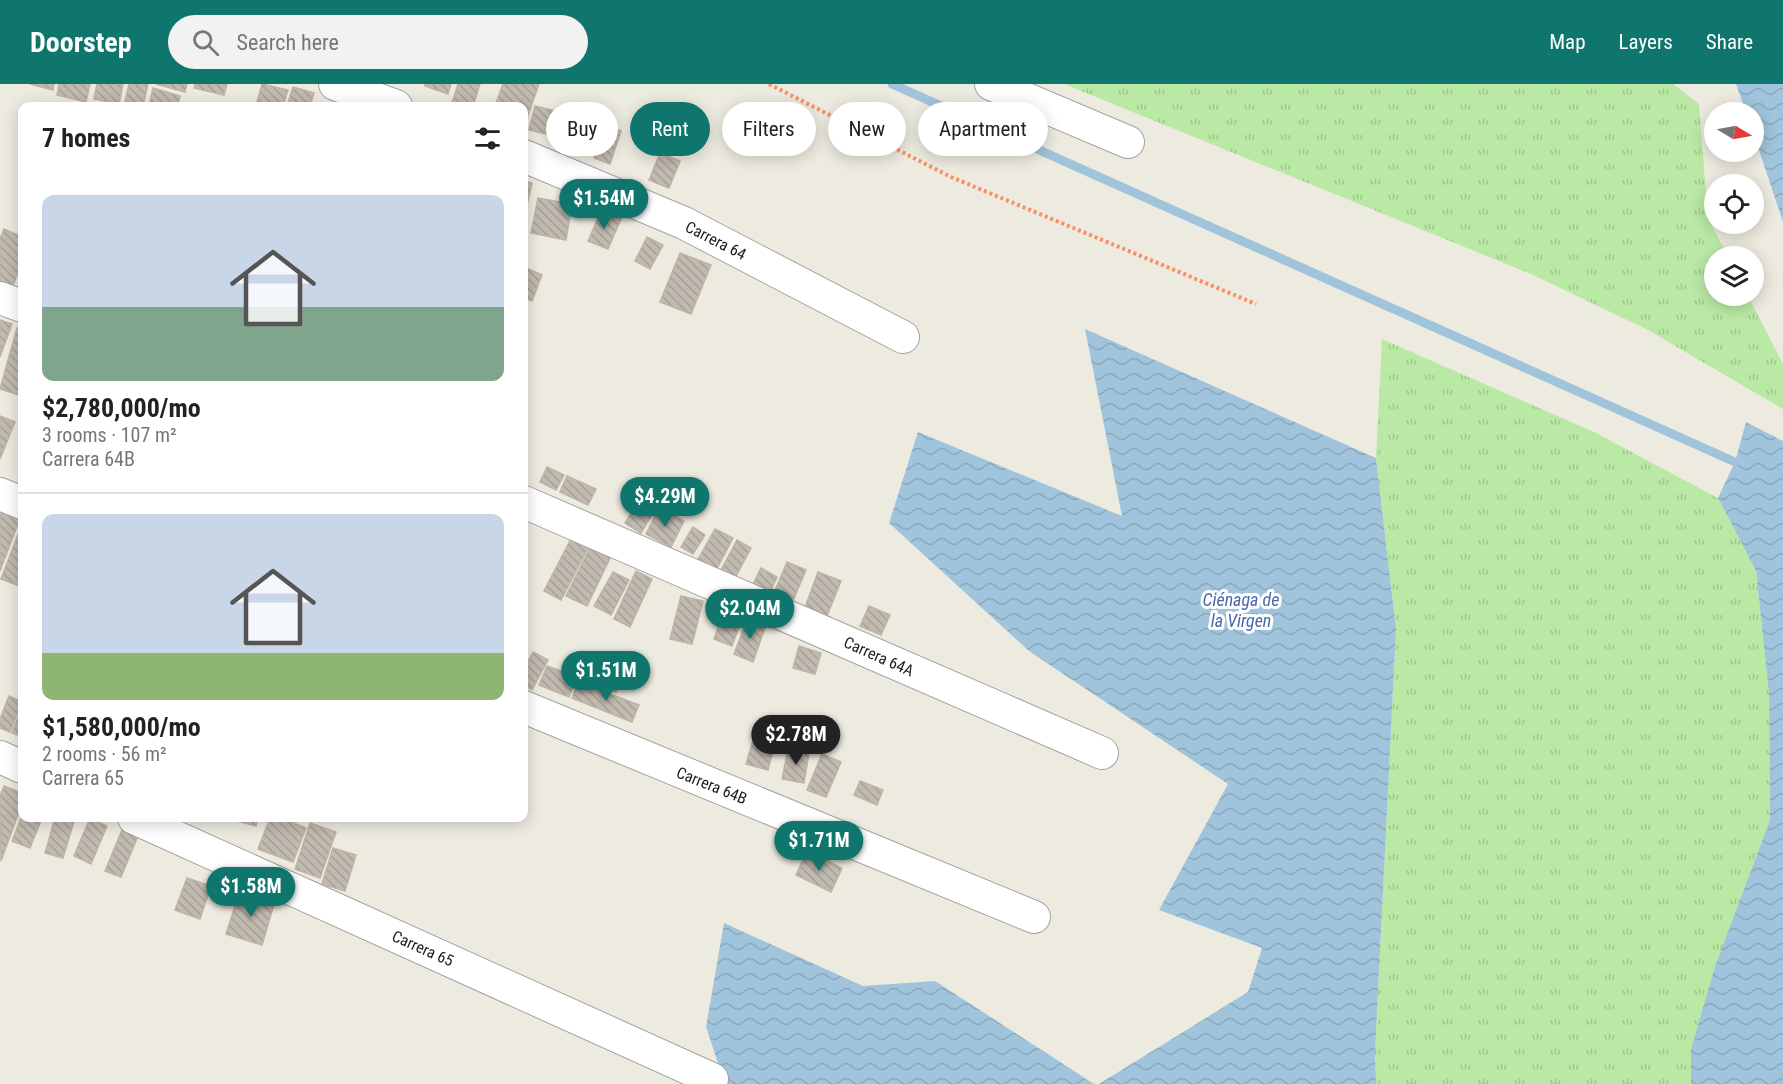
<!DOCTYPE html>
<meta charset="utf-8">
<style>
:root{--surface:#fff;--page:#f2f2f2;--text:#222;--muted:#767676;--line:#e0e0e0;--accent:#0f766e}
body{margin:0;font-family:"Roboto Condensed",sans-serif;background:var(--page);color:var(--text);height:100vh;display:flex;flex-direction:column;font-size:22px;white-space:nowrap}
*{box-sizing:border-box;margin:0}
p{font-size:20px;color:var(--muted)}
.icon{flex:none;width:33px;height:33px;fill:none;stroke:currentColor;stroke-width:2;stroke-linecap:round;stroke-linejoin:round}
.map{position:relative;flex:1;overflow:hidden}
.drawer{position:absolute;left:18px;top:18px;width:510px;height:720px;display:flex;flex-direction:column;background:var(--surface);border-radius:12px;box-shadow:0 3px 15px #0003}
.drawer>*{flex:none}
.hud{position:absolute;left:546px;top:18px;width:570px;height:54px;display:flex;gap:12px}
.needle{width:39px;rotate:100deg}
.fabs{position:absolute;left:1704px;top:18px;display:grid;gap:12px}
.fabs a{display:grid;place-items:center;width:60px;height:60px;border-radius:50%;background:var(--surface);box-shadow:0 3px 15px #0003;font-size:30px}
.price{position:absolute;translate:-50% -51px;padding:0 14px;border-radius:21px;background:var(--accent);color:#fff;font-size:20px;line-height:39px;filter:drop-shadow(0 2px 3px #0008)}
.price::after{content:'';position:absolute;left:50%;top:36px;width:18px;height:14px;margin-left:-9px;background:inherit;clip-path:polygon(0 0,100% 0,50% 100%)}
.price.current{background:#222;color:#fff}
ul{padding:0;list-style:none}
li{display:grid;align-content:center;gap:12px;height:318px;padding:0 24px}
li+li{border-top:2px solid var(--line)}
li span{display:grid;place-items:center;height:186px;border-radius:12px;color:#555}
li>.icon{margin-inline-start:auto}
span .icon{width:108px;height:108px;fill:#fffc;stroke-width:1}
li b{font-size:26px}
h2{display:flex;justify-content:space-between;align-items:center;height:72px;padding:0 24px;font-size:26px}
.pill{padding:0 21px;border-radius:27px;background:var(--surface);box-shadow:0 3px 15px #0003;font-size:21px;line-height:54px}
.pill.current{background:var(--accent);color:#fff}
header{display:flex;align-items:center;gap:36px;box-sizing:border-box;height:84px;padding:0 30px;background:var(--accent);color:#fff}
header strong{font-size:28px}
nav{display:flex;gap:33px;margin-inline-start:auto;font-size:21px}
.search{width:420px;height:54px;background:var(--page);display:flex;align-items:center;gap:15px;box-sizing:border-box;padding:0 21px;border-radius:33px;color:var(--muted);font-size:22px}
.map>svg:first-child{display:block}
.grass{fill:url(#grass-tufts)}
.water{fill:url(#water-waves)}
.lines{fill:none;stroke-linecap:round;stroke-linejoin:round}
.stream{stroke:#a0c4dc;stroke-width:9}
.building{fill:url(#building-back-hatch);stroke:#bfb4a3;stroke-width:1.5}
.minor-casing{stroke:#a2a2a2;stroke-width:34}
.path{stroke:#fb8e64;stroke-width:4;stroke-dasharray:3 3;stroke-linecap:butt}
.minor{stroke:#fff;stroke-width:32}
.labels{text-anchor:middle;stroke-width:6;stroke-linejoin:round;paint-order:stroke}
.street-label{font-size:16px;fill:#1b1b1b;stroke:#fff}
.water-label{font-size:18px;font-style:italic;fill:#4868ab;stroke:#fff}
</style>
<header>
<strong>Doorstep</strong>
<div class="search"><svg class="icon" aria-label="search" viewBox="0 0 24 24"><circle cx="10" cy="10" r="6"/><path d="M15 15l6 6"/></svg>Search here</div>
<nav><a>Map</a><a>Layers</a><a>Share</a></nav>
</header>
<div class="map">
<svg width="1783" height="1000" viewBox="0 0 1783 1000">
<defs>
<pattern id="grass-tufts" width="24" height="20" patternUnits="userSpaceOnUse" patternTransform="scale(1.5)"><rect width="24" height="20" fill="#bae9a5"/><path d="M3 7l-1-3M5 7V3M7 7l1-3M15 17l-1-3M17 17v-4M19 17l1-3" fill="none" stroke="#9fc78d"/></pattern>
<pattern id="water-waves" width="16" height="10" patternUnits="userSpaceOnUse" patternTransform="scale(1.5)"><rect width="16" height="10" fill="#a0c4dc"/><path d="M0 5q4-4 8 0t8 0" fill="none" stroke="#89a8bc"/></pattern>
<pattern id="building-back-hatch" width="6" height="6" patternUnits="userSpaceOnUse" patternTransform="scale(1.5)"><rect width="6" height="6" fill="#c1bab0"/><path d="M-1 5l2 2M0 0l6 6M5-1l2 2" fill="none" stroke="#a59f97"/></pattern>
</defs>
<rect width="100%" height="100%" fill="#edebe0"/>
<!-- grass -->
<path class="grass" d="M1064 0H1673L1699 20 1708 135 1728 172H1714V212H1748L1783 280V325L1648 246 1531 190Z
M1382 255 1594 348 1718 414 1756 487 1769 610 1770 736 1715 882 1691 965V1000H1376L1375 968 1396 545 1376 374Z"/>
<!-- water -->
<path class="water" d="M1736 0H1783V138L1754 51V28H1746Z
M1085 245 1376 374 1396 545 1375 968 1376 1000H1099L1248 908 1262 864 1159 826 1228 700 1029 567 889 439 918 348 1122 432Z
M1746 338 1783 357V1000H1691V965L1715 882 1770 736 1769 610 1756 487 1718 414 1735 378Z
M724 839 863 902 935 897 1094 1000H725L706 943Z"/>
<g class="lines">
<!-- stream -->
<path class="stream" d="M892 0 1735 378"/>
</g>
<!-- building -->
<path class="building" d="M30 0H54L53 6Z
M59 0H90L86 18 57 11Z
M97 0H123L119 20 94 15Z
M129 0H148L143 22H124Z
M156 0H187L185 8Z
M195 0H227L224 11 194 4Z
M262 0 288 6 283 22H256Z
M425 0H451L448 10 425 2Z
M458 0H480L473 22H451Z
M503 0H539L524 43V22H495Z
M293 3 314 9 310 22H287Z
M153 4 180 12 178 22H149Z
M535 22 564 29 559 53 529 46Z
M572 23 586 27 575 63 561 59Z
M588 27 605 32 593 70 577 65Z
M605 41 621 47 610 80 594 74Z
M660 69 680 77 669 104 649 96Z
M524 97 532 99 526 126H524Z
M538 114 572 120 566 156 531 149Z
M601 127 621 135 608 165 588 157Z
M4 145 22 153V179L10 209 0 205V155Z
M647 153 663 161 650 185 635 177Z
M680 169 711 181 691 230 660 218Z
M526 184 542 191 532 217 524 214Z
M0 236 12 240 0 273Z
M17 244 22 245V300L19 311 0 305Z
M0 332 15 338 0 375Z
M547 383 564 391 556 406 540 398Z
M567 392 596 405 588 421 560 408Z
M5 420 22 429 0 487V432Z
M636 421 652 431 641 449 625 439Z
M659 424 684 437 671 463 646 450Z
M22 440V503L1 495Z
M693 443 705 451 693 470 681 463Z
M715 445 733 454 714 490 695 481Z
M574 449 591 458 561 516 544 507Z
M737 456 751 464 733 498 719 490Z
M592 460 612 470 587 522 566 512Z
M787 478 806 486 790 524 771 516Z
M761 484 777 493 768 512 751 504Z
M636 487 652 495 630 543 614 535Z
M613 488 629 496 611 531 594 522Z
M818 488 841 497 825 537 803 529Z
M681 512 703 517 692 560 670 555Z
M869 522 890 531 881 551 860 542Z
M724 527 742 534 732 562 714 555Z
M748 534 766 541 753 578 734 570Z
M799 562 821 569 815 590 793 584Z
M533 568 548 576 532 606 524 601V585Z
M547 582 577 593 569 613 539 601Z
M607 589 621 594 616 608 602 603Z
M578 598 639 621 632 638 572 614Z
M9 612 22 618 10 648 0 644V635Z
M20 628 22 629 21 652 12 649Z
M754 653 775 659 768 686 746 680Z
M788 665 809 669 804 699 782 695Z
M822 670 841 678 826 713 807 706Z
M860 697 883 706 877 721 854 711Z
M4 702 22 709V720L1 777 0 712Z
M22 731V734H42L30 764 12 757Z
M55 734H75L63 774 45 769Z
M90 734 107 742 91 780 74 772Z
M225 734H258L256 742Z
M270 734H293L291 738 306 744 293 778 258 765Z
M310 739 336 748 320 794 295 785Z
M122 746 138 752 121 793 105 787Z
M333 764 356 771 345 807 322 800Z
M807 767 842 784 831 808 796 791Z
M187 794 211 802 200 835 175 826Z
M240 806 275 817 262 861 226 850Z"/>
<g class="lines">
<!-- minor casing -->
<g class="minor-casing">
<path id="minor" d="M335 0 396 22
M991 0 1128 58
M524 72 684 139 903 253
M0 214 22 222
M0 410 22 419
M524 418 1102 669
M524 623 1034 833
M0 673 22 683
M134 734 712 995"/>
</g>
<!-- path -->
<path class="path" d="M769 0 951 93 1256 220"/>
<!-- minor -->
<use href="#minor" class="minor"/>
</g>
<g class="labels">
<!-- street labels -->
<g class="street-label">
<text transform="translate(716 156) rotate(27)" y="6">Carrera 64</text>
<text transform="translate(879 572) rotate(24)" y="6">Carrera 64A</text>
<text transform="translate(712 701) rotate(22)" y="6">Carrera 64B</text>
<text transform="translate(423 864) rotate(24)" y="6">Carrera 65</text>
</g>
<!-- water labels -->
<g class="water-label">
<text x="1241" y="522">Ciénaga de<tspan x="1241" dy="21">la Virgen</tspan></text>
</g>
</g>
</svg>
<div class="fabs">
<a><svg class="needle" viewBox="-14 -14 28 28"><path d="M0-13l5 13h-10z" fill="#e53935"/><path d="M0 13l5-13h-10z" fill="#767676"/></svg></a>
<a><svg class="icon" aria-label="locate" viewBox="0 0 24 24"><circle cx="12" cy="12" r="6"/><path d="M12 2v4M12 18v4M2 12h4M18 12h4"/></svg></a>
<a><svg class="icon" aria-label="layers" viewBox="0 0 24 24"><path d="M12 4l9 5-9 5-9-5zM3 14l9 5 9-5"/></svg></a>
</div>
<b class="price" style="left:604px;top:146px">$1.54M</b>
<b class="price" style="left:665px;top:444px">$4.29M</b>
<b class="price" style="left:750px;top:556px">$2.04M</b>
<b class="price" style="left:606px;top:618px">$1.51M</b>
<b class="price current" style="left:796px;top:682px">$2.78M</b>
<b class="price" style="left:819px;top:788px">$1.71M</b>
<b class="price" style="left:251px;top:834px">$1.58M</b>
<div class="hud">
<a class="pill">Buy</a>
<a class="pill current">Rent</a>
<a class="pill">Filters</a>
<a class="pill">New</a>
<a class="pill">Apartment</a>
</div>
<section class="drawer">
<h2>7 homes<svg class="icon" aria-label="filters" viewBox="0 0 24 24"><path d="M4 7h16M4 17h16"/><circle cx="9" cy="7" r="2"/><circle cx="15" cy="17" r="2"/></svg></h2>
<ul>
<li><span style="background:linear-gradient(#c9d6e8 60%,#7fa58c 0)"><svg class="icon" aria-label="home" viewBox="0 0 24 24"><path d="M3 11l9-7 9 7M6 9v11h12V9"/></svg></span><div><b>$2,780,000/mo</b><p>3 rooms · 107 m²</p><p>Carrera 64B</p></div></li>
<li><span style="background:linear-gradient(#c9d6e8 75%,#8fb573 0)"><svg class="icon" aria-label="home" viewBox="0 0 24 24"><path d="M3 11l9-7 9 7M6 9v11h12V9"/></svg></span><div><b>$1,580,000/mo</b><p>2 rooms · 56 m²</p><p>Carrera 65</p></div></li>
</ul>
</section>
</div>
